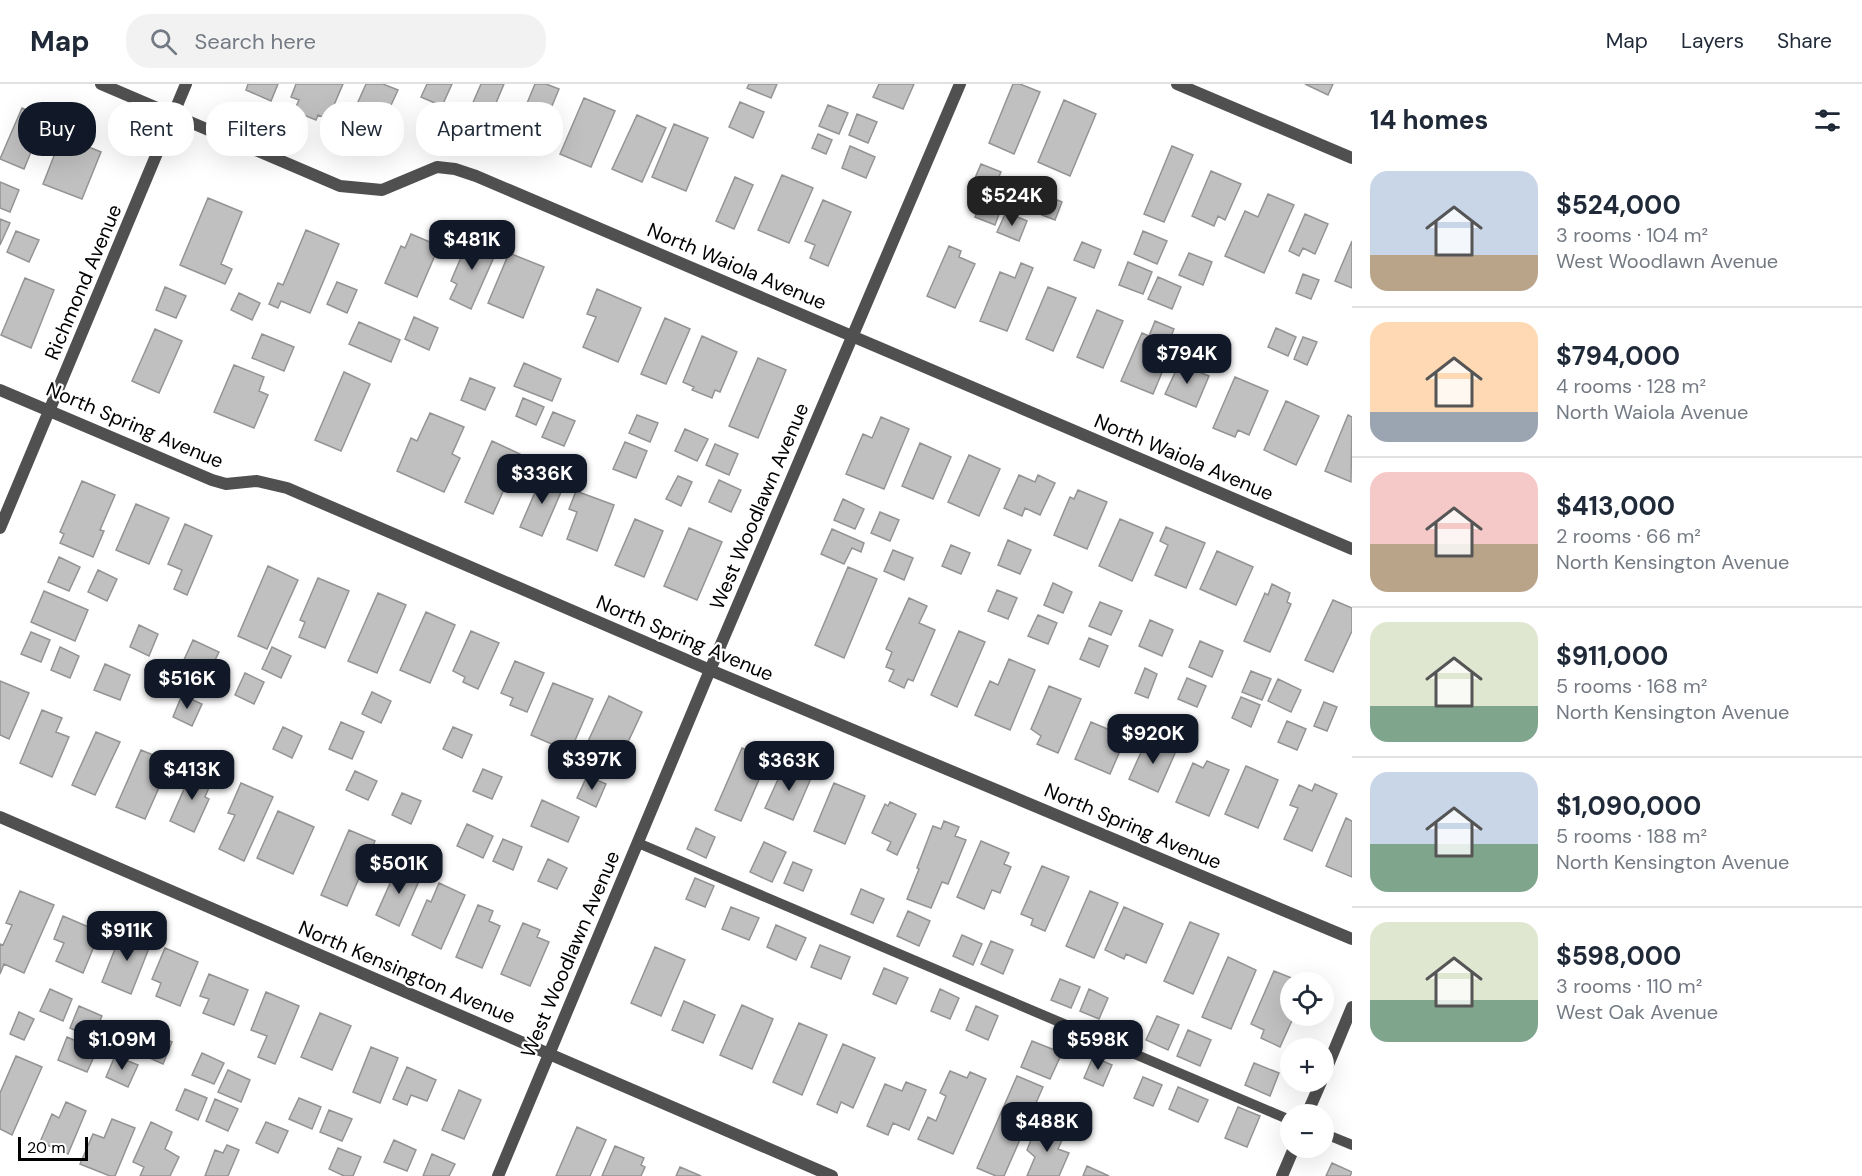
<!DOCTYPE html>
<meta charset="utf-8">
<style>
:root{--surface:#fff;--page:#f2f2f3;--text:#1f2937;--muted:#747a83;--line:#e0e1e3;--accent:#111827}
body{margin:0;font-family:"DM Sans",sans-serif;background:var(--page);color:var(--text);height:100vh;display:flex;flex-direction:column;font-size:22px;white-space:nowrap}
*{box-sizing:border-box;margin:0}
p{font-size:20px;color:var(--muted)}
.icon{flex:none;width:33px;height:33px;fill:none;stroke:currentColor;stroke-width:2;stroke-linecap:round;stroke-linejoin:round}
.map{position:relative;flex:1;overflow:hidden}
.drawer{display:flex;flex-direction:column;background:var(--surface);width:510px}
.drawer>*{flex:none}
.hud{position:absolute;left:18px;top:18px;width:570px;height:54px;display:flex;gap:12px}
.tools{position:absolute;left:1280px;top:888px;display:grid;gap:12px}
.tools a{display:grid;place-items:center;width:54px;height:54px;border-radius:50%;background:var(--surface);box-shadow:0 6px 24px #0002;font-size:30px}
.scale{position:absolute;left:18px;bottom:15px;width:70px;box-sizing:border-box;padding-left:6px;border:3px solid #000;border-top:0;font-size:16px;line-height:21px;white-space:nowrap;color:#000;-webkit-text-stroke:4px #fff;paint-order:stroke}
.price{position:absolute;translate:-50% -51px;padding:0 14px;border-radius:12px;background:var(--accent);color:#fff;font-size:20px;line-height:39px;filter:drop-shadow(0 2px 3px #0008)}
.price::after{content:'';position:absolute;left:50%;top:36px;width:18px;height:14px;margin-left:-9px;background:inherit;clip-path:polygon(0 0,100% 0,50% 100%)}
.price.on{background:#222;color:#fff}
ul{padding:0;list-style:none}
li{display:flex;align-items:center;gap:18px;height:150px;padding:0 18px}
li+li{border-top:2px solid var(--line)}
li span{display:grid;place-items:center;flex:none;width:168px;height:120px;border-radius:18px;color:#555}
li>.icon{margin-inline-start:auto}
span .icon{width:72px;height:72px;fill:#fffc;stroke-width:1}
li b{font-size:26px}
h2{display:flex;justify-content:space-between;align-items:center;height:72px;padding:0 18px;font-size:26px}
.tag{padding:0 21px;border-radius:24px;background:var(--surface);box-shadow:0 6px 24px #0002;font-size:21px;line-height:54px}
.tag.on{background:var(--accent);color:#fff}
header{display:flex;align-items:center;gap:36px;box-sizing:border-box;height:84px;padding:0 30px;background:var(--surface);border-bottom:2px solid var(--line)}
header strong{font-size:28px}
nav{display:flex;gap:33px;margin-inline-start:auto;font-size:21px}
.search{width:420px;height:54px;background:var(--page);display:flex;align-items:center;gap:15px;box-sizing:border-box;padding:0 21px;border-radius:24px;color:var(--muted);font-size:22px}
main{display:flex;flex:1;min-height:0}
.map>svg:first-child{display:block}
.building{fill:#c0c0c0;stroke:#949494;stroke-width:1.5}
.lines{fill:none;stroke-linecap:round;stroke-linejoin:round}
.lane{stroke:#505050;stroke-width:10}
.street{stroke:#505050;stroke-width:12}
.labels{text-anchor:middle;stroke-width:4.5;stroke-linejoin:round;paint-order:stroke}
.street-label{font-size:20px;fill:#000;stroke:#fff}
</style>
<header>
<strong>Map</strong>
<div class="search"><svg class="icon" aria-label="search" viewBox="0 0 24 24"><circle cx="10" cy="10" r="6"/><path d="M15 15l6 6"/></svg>Search here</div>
<nav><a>Map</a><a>Layers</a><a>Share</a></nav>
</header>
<main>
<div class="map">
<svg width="1352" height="1092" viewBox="0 0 1352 1092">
<rect width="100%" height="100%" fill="#fff"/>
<!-- building -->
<path class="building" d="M248 0H278L271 17 246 6Z
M296 0H343L328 35 318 31 316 36 294 27 299 16 291 13Z
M366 0H383L398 6 374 58 346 45Z
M427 0H452L442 22 421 13Z
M481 0H504L488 38 468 30Z
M535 0H546L559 5 535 63 513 53Z
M749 0H777L771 14 747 4Z
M879 0H914L903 25 873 13Z
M1013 0H1020L1040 8 1014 70 989 59Z
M1305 0H1333L1328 11Z
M584 14 615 27 591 83 560 70Z
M1064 16 1096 30 1070 92 1038 78Z
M740 18 764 28 753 54 729 43Z
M828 21 848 29 839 50 819 42Z
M22 24 45 34 24 85 0 75Z
M857 30 877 38 868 59 849 51Z
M637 31 666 44 642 98 612 85Z
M674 40 708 54 686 107 652 93Z
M818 50 832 56 826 70 812 64Z
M59 59 76 66 79 59 101 68 82 115 43 100Z
M850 62 875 73 866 94 842 84Z
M1172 62 1193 71 1164 138 1144 130Z
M981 80 1001 88 992 109 972 101Z
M1211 87 1241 100 1225 136 1218 132 1214 142 1192 132Z
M782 91 813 104 789 159 758 146Z
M735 93 753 101 734 145 716 137Z
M0 98 19 106 10 128 0 124Z
M1268 110 1294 121 1264 189 1225 172 1245 127 1258 133Z
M1050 113 1062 118 1055 136 1042 131Z
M208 114 242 128 221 180 232 185 225 200 180 181Z
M983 115 1002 122 995 141 975 133Z
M823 116 851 128 828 182 810 174 815 161 805 157Z
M1006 128 1027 137 1019 157 997 148Z
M1305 130 1328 140 1315 170 1303 164 1299 172 1289 167Z
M0 135 10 139 0 161Z
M306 146 339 160 310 229 281 217 278 224 269 220 278 199 283 201Z
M16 147 39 156 29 178 7 168Z
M1143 147 1167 157 1157 180 1134 170Z
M411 150 439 162 417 213 385 199 401 162 405 164Z
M470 152 498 164 471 225 450 215 457 200 451 197Z
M1352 157V204L1335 197Z
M1082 158 1101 166 1094 184 1074 176Z
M949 162 961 167 959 173 975 180 955 224 927 212Z
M509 169 544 183 523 234 488 219Z
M1189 169 1212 178 1203 201 1179 191Z
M1128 178 1152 188 1143 210 1119 201Z
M1021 179 1033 184 1007 247 980 237 1000 188 1015 194Z
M1303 190 1319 196 1311 215 1296 209Z
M1158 193 1181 203 1172 225 1148 215Z
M25 194 54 206 31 264 1 251Z
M337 198 357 206 347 229 327 220Z
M165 203 186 212 176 234 156 226Z
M1048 203 1076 214 1053 267 1026 255Z
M597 205 641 224 618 278 583 263 596 233 587 230Z
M239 209 260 219 252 236 231 226Z
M1097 226 1123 237 1103 284 1077 273Z
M414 233 438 244 429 266 405 255Z
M665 234 690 245 666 300 641 290Z
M1155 237 1174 245 1168 260 1173 262 1153 310 1121 297 1142 249 1149 252Z
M359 238 400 256 391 278 349 260Z
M1276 244 1296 253 1288 272 1268 263Z
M155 245 182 257 159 309 132 297Z
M262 250 294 263 284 287 252 274Z
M702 252 737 268 720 308 715 306 712 314 692 306 694 303 683 298Z
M1303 253 1317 258 1307 281 1294 275Z
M758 274 786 286 758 354 729 342Z
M524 279 561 295 552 317 514 302Z
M1179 280 1209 292 1196 323 1165 310Z
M234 281 264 293 259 307 268 311 254 344 214 328Z
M344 288 370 300 341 367 315 356Z
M1235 293 1268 307 1249 351 1238 346 1235 353 1213 344Z
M470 294 495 304 485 326 461 316Z
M523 314 544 323 536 341 516 332Z
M1286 317 1319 332 1296 381 1264 366Z
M553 328 575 337 564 362 542 353Z
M430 329 464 343 452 370 460 374 444 408 397 387 411 354 417 357Z
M637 331 658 339 650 358 629 349Z
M1348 331 1352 333 1351 398 1325 387Z
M881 333 909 345 884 405 846 390 863 350 872 354Z
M685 345 708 355 697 377 675 367Z
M492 357 520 370 493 430 465 418Z
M625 358 647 367 636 394 613 385Z
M920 359 951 373 933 415 902 402Z
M715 360 738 370 729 391 706 381Z
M969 371 1000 385 979 432 948 418Z
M543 390 565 399 542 452 520 443Z
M1019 391 1035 398 1038 391 1055 399 1040 431 1025 424 1022 432 1004 424Z
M678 392 692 398 681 422 666 415Z
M719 396 741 406 731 428 709 418Z
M82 397 115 411 100 446 104 447 93 473 60 459 64 450 60 448Z
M1078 406 1107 418 1087 465 1054 451 1070 413 1074 415Z
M576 407 614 421 597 467 567 455 577 428 569 425Z
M843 415 864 425 855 445 834 436Z
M136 420 169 434 149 480 116 466Z
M880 428 899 436 890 457 871 449Z
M635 435 663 447 644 493 615 481Z
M1120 435 1153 449 1132 497 1099 482Z
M185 440 212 452 187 511 174 505 182 486 168 480Z
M1166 443 1205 459 1186 504 1155 491 1168 461 1160 457Z
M689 444 722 458 697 516 664 502Z
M832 445 864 459 861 468 852 464 844 480 821 470Z
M1008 456 1031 466 1020 490 998 481Z
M951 461 970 469 961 490 942 482Z
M893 466 913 474 904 496 884 487Z
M1217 467 1253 483 1236 521 1200 505Z
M59 473 80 483 69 507 48 498Z
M268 482 298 496 267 565 238 552Z
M848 483 877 495 844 574 815 561Z
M98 486 117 495 107 517 88 508Z
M318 494 349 507 325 564 299 553 305 538 300 536Z
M1053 499 1072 508 1063 529 1044 521Z
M1272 500 1290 509 1287 518 1291 520 1270 568 1244 557 1265 509 1268 511Z
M997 506 1017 514 1008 535 988 527Z
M44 507 88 526 75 557 31 538Z
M378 509 406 521 377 589 348 577Z
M909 514 927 522 919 539 935 546 913 597 908 595 904 604 889 597 894 586 886 583 892 568 886 565Z
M1333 516 1352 524V547L1333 588 1305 576Z
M1100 518 1122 527 1111 551 1089 542Z
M426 528 455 541 430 599 400 586Z
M1038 531 1057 539 1048 560 1028 552Z
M1150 536 1173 546 1162 572 1139 562Z
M139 541 158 550 149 572 130 563Z
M471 547 499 559 478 605 463 598 465 593 453 587Z
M959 547 985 558 957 623 931 611Z
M31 548 50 556 41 578 21 570Z
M1089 554 1108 562 1099 583 1080 575Z
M193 556 219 568 208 590 183 578Z
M1200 557 1223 567 1212 593 1189 583Z
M60 563 79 572 70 594 51 586Z
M272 563 291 572 281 594 262 585Z
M1009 575 1035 586 1010 646 975 631 990 597 998 601Z
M515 577 544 589 527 628 510 621 513 614 501 609Z
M105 580 130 591 120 616 94 606Z
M1145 584 1157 590 1148 614 1135 609Z
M1251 587 1271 595 1262 616 1242 608Z
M245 589 264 598 254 620 235 611Z
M1187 594 1206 602 1197 623 1178 615Z
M1278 595 1301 606 1291 628 1268 617Z
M0 597 29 609 9 655 0 651Z
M553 599 593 615 570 668 531 651Z
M1049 602 1081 615 1058 669 1037 660 1041 652 1031 645Z
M372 608 391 617 381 639 362 630Z
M182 611 202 620 192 642 173 633Z
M609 612 642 628 614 688 597 680 600 674 584 666Z
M1241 613 1260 621 1251 643 1232 634Z
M1324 618 1337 623 1327 647 1314 642Z
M42 626 62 634 56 648 69 653 52 693 20 679Z
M1287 637 1306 645 1297 666 1278 658Z
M341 638 364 648 352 675 329 665Z
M1091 638 1126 653 1110 690 1075 675Z
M283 643 302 652 292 674 273 665Z
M453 643 472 651 462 674 443 665Z
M96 648 120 658 95 711 72 701Z
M1147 655 1176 667 1158 708 1129 695Z
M742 664 768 675 741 737 715 726Z
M141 666 158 673 150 692 162 697 145 735 116 723Z
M1207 677 1229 686 1209 732 1176 718 1193 679 1203 684Z
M785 680 812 692 793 736 765 724Z
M1246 682 1278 696 1258 744 1225 730Z
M193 685 213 694 205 713 209 715 194 748 170 737Z
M483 685 502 693 492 715 473 707Z
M355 687 377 697 368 716 346 706Z
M587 692 606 700 596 723 577 714Z
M241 699 273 713 244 777 219 765 235 731 228 729Z
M834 699 865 712 845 760 814 747Z
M1315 700 1337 710 1312 767 1284 755 1298 724 1290 721 1299 701 1312 707Z
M402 709 421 717 411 740 392 731Z
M542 716 579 733 568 758 531 742Z
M890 718 916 730 897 771 887 766 891 758 872 749 885 720 888 722Z
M278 727 314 743 293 790 257 774Z
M1346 734 1352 737V793L1326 782Z
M944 737 959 743 955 752 966 756 948 800 942 798 931 824 907 815 919 785 917 784 933 742 941 745Z
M467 740 493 752 483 774 457 762Z
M696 744 715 753 706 774 687 765Z
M349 746 375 757 347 822 321 811Z
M503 755 522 763 513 786 493 777Z
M981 757 1009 769 1004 780 1011 783 1000 809 992 806 984 825 957 813Z
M764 758 786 768 772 798 750 788Z
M548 775 567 784 557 805 538 797Z
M793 778 812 786 803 807 784 799Z
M406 780 423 788 399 842 376 831 396 786 403 789Z
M1042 782 1069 793 1045 847 1031 841 1033 835 1021 830Z
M695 794 714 802 705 823 686 815Z
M439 799 465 811 441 865 412 851 427 816 431 818Z
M861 805 884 815 873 839 851 830Z
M20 807 54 821 24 889 4 880 0 890V860L3 861 12 841 6 839Z
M1090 807 1118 819 1094 874 1066 862Z
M478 821 493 827 489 837 500 842 482 884 456 873Z
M731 823 759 834 749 856 722 845Z
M1124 823 1163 840 1146 879 1126 870 1124 875 1105 866Z
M908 827 930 837 919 862 897 852Z
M63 832 100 848 83 889 56 877 64 859 54 855Z
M1190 838 1219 850 1193 910 1164 897Z
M523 839 540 846 537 853 549 858 530 902 501 890Z
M776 841 806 854 796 876 767 863Z
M122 847 151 859 131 910 102 898Z
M962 851 982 860 973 881 953 872Z
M991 857 1013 866 1003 890 981 880Z
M820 861 850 873 841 895 811 883Z
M655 863 685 876 661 932 631 919Z
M165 864 198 878 180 922 156 912 161 899 152 895Z
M1228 873 1256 886 1231 945 1202 933Z
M884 884 908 894 896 920 873 910Z
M1274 887 1294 895 1290 898 1286 913 1290 915V932H1294L1280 963 1261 954 1264 946 1251 940Z
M209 890 248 906 234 941 203 929 209 915 200 912Z
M1060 895 1080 903 1071 924 1051 916Z
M50 905 72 915 63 937 40 927Z
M940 905 959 914 950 935 931 927Z
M1089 905 1108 914 1099 935 1080 927Z
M266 908 299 922 275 980 258 973 267 952 251 946Z
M684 917 715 931 703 959 672 946Z
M742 921 773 935 752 985 720 971Z
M79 922 102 932 92 954 70 944Z
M976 922 998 932 988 956 966 946Z
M19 928 34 935 24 956 10 950Z
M320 929 351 942 332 986 301 973Z
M1157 932 1179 941 1168 966 1146 956Z
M799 939 827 951 802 1011 773 998Z
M1188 946 1211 956 1200 982 1177 972Z
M150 948 172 958 163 980 141 970Z
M67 953 97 966 87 988 58 976Z
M1032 957 1062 969 1050 995 1021 983Z
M843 960 875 974 853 1024 841 1018 837 1029 817 1020Z
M371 963 398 974 380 1019 353 1008Z
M202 969 224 979 214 1000 192 991Z
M16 972 42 983 12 1051 0 1045V1009Z
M115 972 138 981 128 1003 106 993Z
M1093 973 1112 981 1103 1002 1084 994Z
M1254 979 1279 989 1270 1012 1245 1001Z
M407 983 436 996 427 1017 411 1011 407 1021 393 1015Z
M228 986 250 996 241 1018 218 1008Z
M950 987 967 994 970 988 986 995 953 1070 918 1055 928 1033 936 1037 946 1012 940 1009Z
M1017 992 1043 1003 1004 1092H996L977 1084Z
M1143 993 1162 1001 1153 1022 1134 1014Z
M906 998 926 1006 909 1046 893 1039 888 1051 867 1042 885 1000 902 1007Z
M1178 1003 1208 1016 1198 1038 1169 1025Z
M185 1005 207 1014 198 1036 176 1026Z
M459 1006 481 1016 464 1055 442 1046Z
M299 1014 321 1023 312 1045 289 1035Z
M215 1015 238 1025 228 1047 206 1037Z
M66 1018 86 1027 68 1070 40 1058 52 1030 59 1034Z
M1238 1023 1260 1032 1247 1063 1225 1054Z
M329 1026 352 1035 342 1057 320 1048Z
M112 1035 135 1044 115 1092H110L80 1080 93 1050 104 1054Z
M151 1038 172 1048 165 1065 179 1073 170 1092H140L144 1083 133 1078Z
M266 1038 288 1047 278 1069 256 1059Z
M1037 1041 1064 1052 1058 1065 1069 1069 1059 1092H1027L1035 1073 1027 1066Z
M577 1043 606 1056 590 1092H556Z
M394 1056 416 1066 407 1087 384 1078Z
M227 1061 239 1066 228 1092H205L215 1066 223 1069Z
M615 1062 644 1074 641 1081 645 1083 641 1092H602Z
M338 1064 361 1073 353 1092H344L329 1085Z
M432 1070 455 1080 449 1092H423Z
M1332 1079 1352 1088 1350 1092H1326Z
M1087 1082 1109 1092H1083Z
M680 1083 701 1092H676Z"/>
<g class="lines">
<!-- lane -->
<path class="lane" d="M638 759 1290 1036
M1323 1049 1352 1061"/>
<!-- street -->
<path class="street" d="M101 0 340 102 382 106 437 83 455 85 476 92 1352 465
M1177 0 1352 74
M0 306 212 396 226 400 257 397 287 404 710 586 1352 855
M0 444 186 0
M0 733 832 1092
M1323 993 1352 923
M1307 1030 1321 998
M498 1092 710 586 960 0
M1282 1092 1294 1064"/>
</g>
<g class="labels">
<!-- street labels -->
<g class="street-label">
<text transform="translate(737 182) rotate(23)" y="7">North Waiola Avenue</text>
<text transform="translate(83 198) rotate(-67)" y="7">Richmond Avenue</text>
<text transform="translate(135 341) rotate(23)" y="7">North Spring Avenue</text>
<text transform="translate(1184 373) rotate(23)" y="7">North Waiola Avenue</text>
<text transform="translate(759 422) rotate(-67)" y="7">West Woodlawn Avenue</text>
<text transform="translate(685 554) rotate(23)" y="7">North Spring Avenue</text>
<text transform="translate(1133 742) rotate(23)" y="7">North Spring Avenue</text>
<text transform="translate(570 870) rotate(-67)" y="7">West Woodlawn Avenue</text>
<text transform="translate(407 888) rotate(23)" y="7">North Kensington Avenue</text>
</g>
</g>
</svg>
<div class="tools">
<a><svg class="icon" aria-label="locate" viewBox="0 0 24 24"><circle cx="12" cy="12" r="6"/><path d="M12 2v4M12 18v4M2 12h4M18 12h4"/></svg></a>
<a>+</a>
<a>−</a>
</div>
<div class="scale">20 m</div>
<b class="price on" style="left:1012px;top:143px">$524K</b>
<b class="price" style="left:472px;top:187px">$481K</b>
<b class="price" style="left:1187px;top:301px">$794K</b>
<b class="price" style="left:542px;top:421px">$336K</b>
<b class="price" style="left:187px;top:626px">$516K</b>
<b class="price" style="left:1153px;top:681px">$920K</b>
<b class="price" style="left:592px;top:707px">$397K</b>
<b class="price" style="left:789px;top:708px">$363K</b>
<b class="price" style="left:192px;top:717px">$413K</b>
<b class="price" style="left:399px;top:811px">$501K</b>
<b class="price" style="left:127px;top:878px">$911K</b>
<b class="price" style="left:122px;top:987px">$1.09M</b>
<b class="price" style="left:1098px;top:987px">$598K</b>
<b class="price" style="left:1047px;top:1069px">$488K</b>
<div class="hud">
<a class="tag on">Buy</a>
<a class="tag">Rent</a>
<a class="tag">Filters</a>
<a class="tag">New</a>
<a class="tag">Apartment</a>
</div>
</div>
<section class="drawer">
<h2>14 homes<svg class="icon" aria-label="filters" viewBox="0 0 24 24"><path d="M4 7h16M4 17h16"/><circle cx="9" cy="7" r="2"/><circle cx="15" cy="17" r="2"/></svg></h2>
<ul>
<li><span style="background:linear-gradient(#c9d6e8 70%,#b9a48a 0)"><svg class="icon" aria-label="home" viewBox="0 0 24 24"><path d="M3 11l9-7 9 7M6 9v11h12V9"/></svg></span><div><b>$524,000</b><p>3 rooms · 104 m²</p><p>West Woodlawn Avenue</p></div></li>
<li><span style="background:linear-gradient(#ffd9b3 75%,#9aa5b1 0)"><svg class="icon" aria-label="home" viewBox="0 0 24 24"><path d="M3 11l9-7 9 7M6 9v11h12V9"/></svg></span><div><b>$794,000</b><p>4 rooms · 128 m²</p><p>North Waiola Avenue</p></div></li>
<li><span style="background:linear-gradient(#f6c9c9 60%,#b9a48a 0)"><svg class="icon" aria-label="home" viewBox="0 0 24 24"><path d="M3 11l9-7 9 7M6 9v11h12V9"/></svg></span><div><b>$413,000</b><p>2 rooms · 66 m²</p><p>North Kensington Avenue</p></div></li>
<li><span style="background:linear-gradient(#dfe7d0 70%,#7fa58c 0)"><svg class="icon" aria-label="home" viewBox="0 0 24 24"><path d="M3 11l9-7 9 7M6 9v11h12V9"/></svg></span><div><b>$911,000</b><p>5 rooms · 168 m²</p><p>North Kensington Avenue</p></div></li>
<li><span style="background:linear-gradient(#c9d6e8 60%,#7fa58c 0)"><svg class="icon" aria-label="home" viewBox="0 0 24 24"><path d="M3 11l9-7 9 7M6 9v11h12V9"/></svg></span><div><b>$1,090,000</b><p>5 rooms · 188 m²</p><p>North Kensington Avenue</p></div></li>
<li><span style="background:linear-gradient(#dfe7d0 65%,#7fa58c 0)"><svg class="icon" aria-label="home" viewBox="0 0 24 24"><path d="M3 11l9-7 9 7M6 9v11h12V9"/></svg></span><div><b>$598,000</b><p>3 rooms · 110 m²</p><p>West Oak Avenue</p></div></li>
</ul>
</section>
</main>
